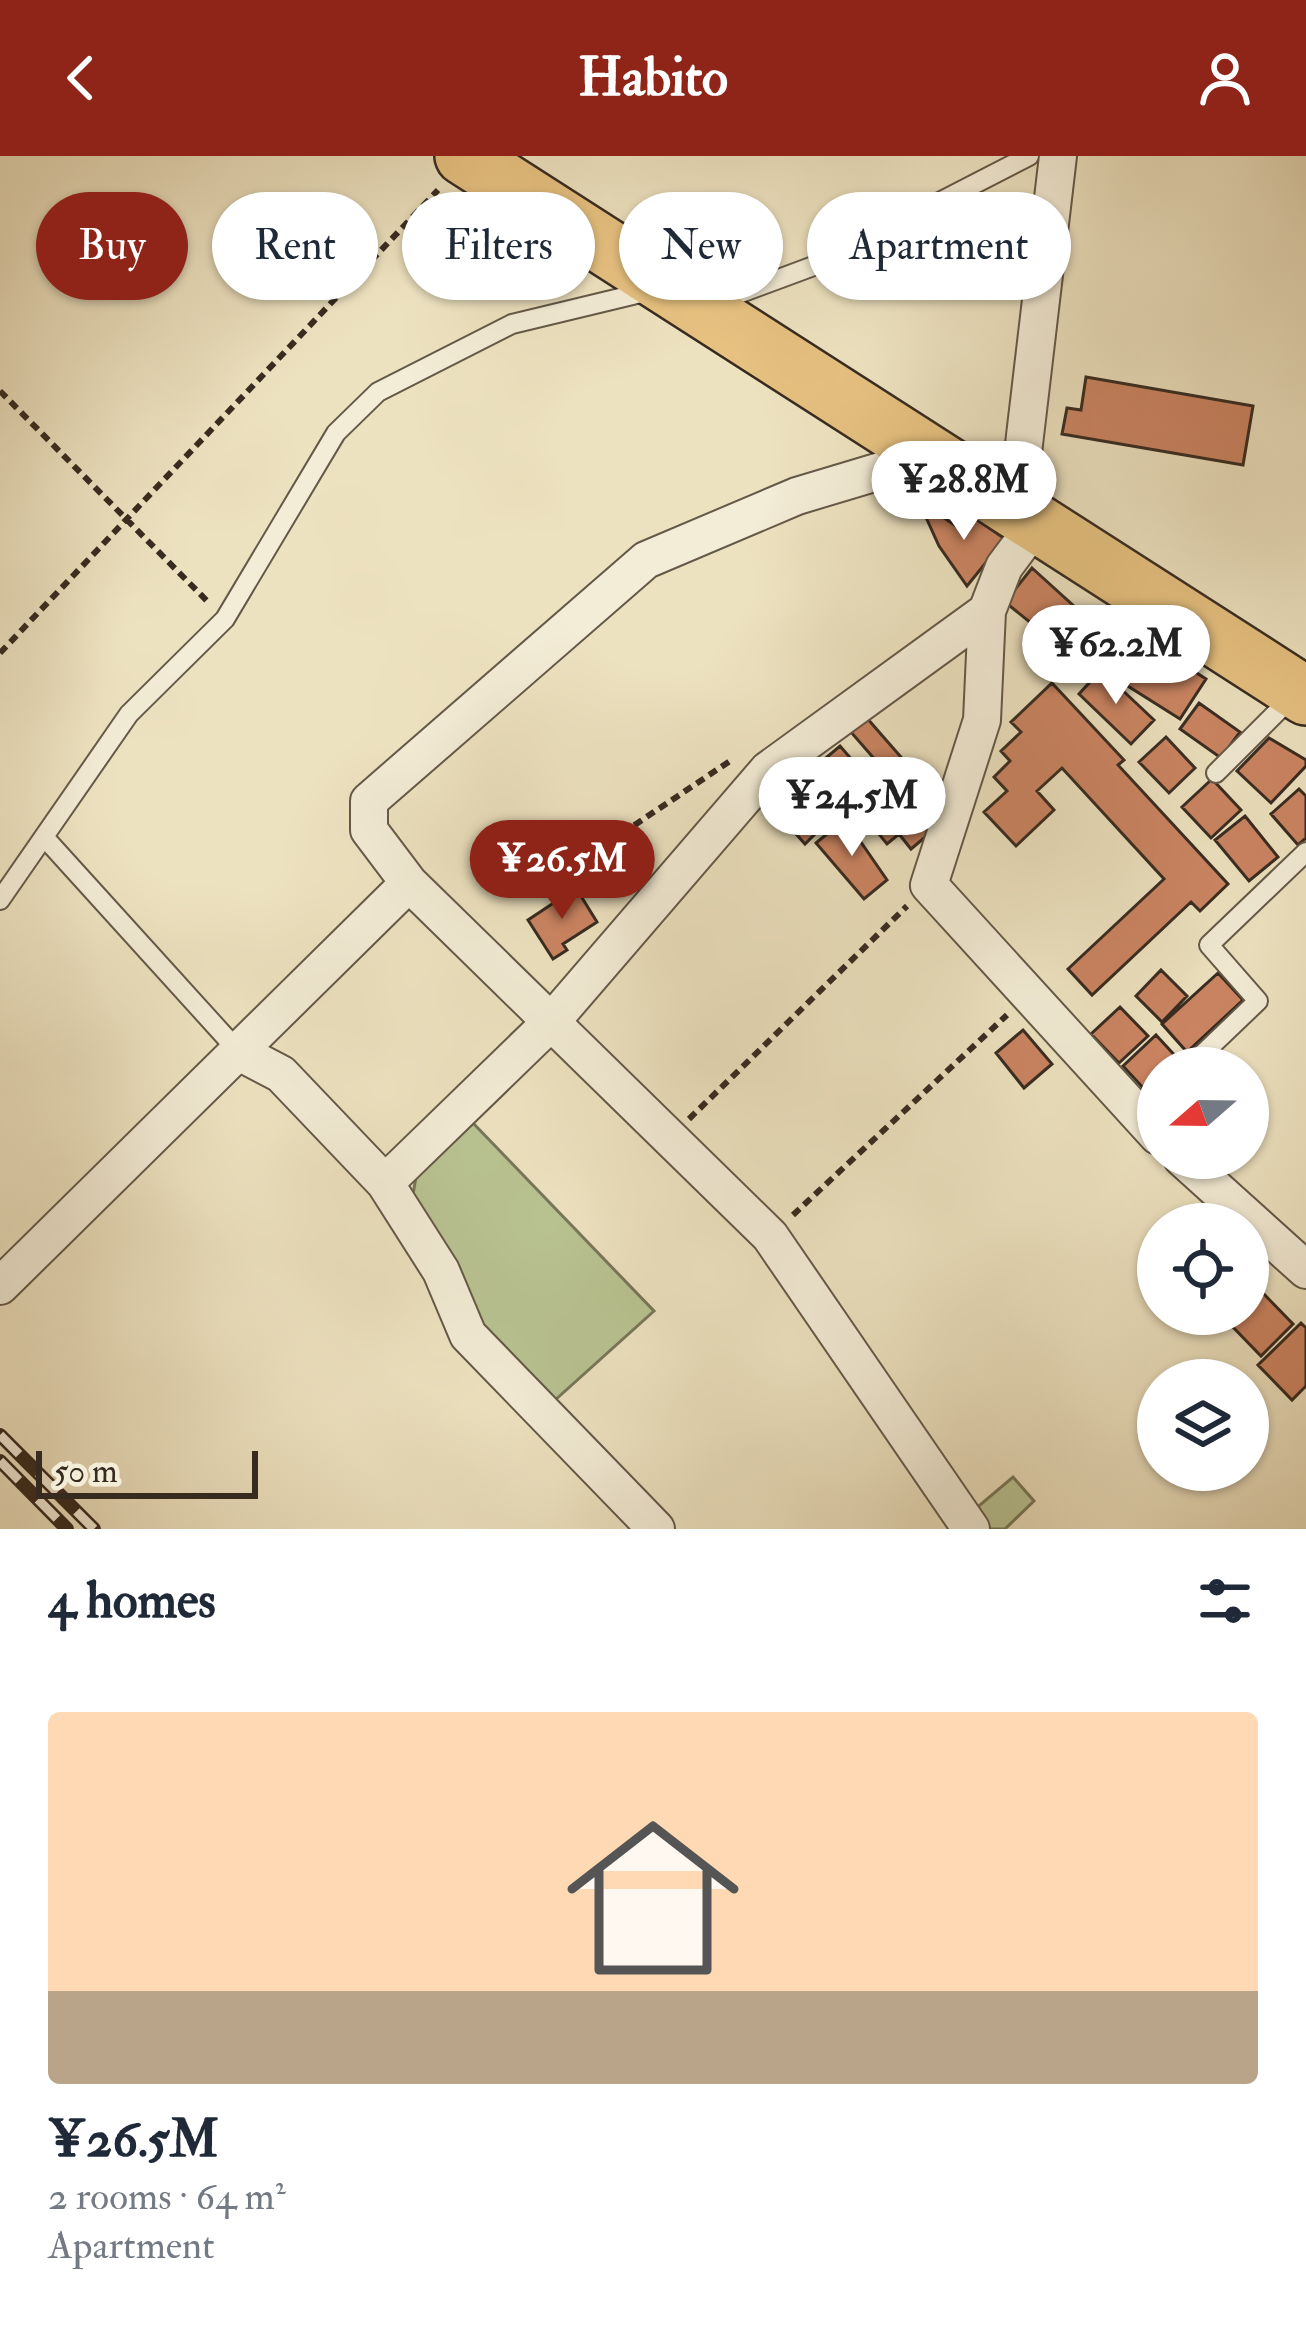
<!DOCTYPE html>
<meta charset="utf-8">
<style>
:root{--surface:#fff;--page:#f2f2f3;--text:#1f2937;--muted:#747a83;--accent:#8f2418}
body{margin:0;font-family:"IM FELL Double Pica",serif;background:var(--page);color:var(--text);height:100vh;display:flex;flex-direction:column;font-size:45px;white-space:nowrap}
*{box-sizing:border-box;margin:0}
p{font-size:39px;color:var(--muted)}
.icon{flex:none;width:66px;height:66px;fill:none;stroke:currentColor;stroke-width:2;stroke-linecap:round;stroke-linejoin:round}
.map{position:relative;height:1373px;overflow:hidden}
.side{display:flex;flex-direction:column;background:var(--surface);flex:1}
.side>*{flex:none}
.hud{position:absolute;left:36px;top:36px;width:1236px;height:108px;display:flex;gap:24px}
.needle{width:78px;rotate:250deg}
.fabs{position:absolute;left:1137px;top:891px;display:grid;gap:24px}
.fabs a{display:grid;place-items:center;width:132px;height:132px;border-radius:50%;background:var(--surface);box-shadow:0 3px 9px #0004;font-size:60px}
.scale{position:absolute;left:36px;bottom:30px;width:222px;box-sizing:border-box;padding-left:12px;border:6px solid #372b20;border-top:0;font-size:33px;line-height:42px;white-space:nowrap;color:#372b20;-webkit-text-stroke:9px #f3ecd6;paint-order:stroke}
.price{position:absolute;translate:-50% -102px;padding:0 27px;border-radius:42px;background:#fff;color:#222;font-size:39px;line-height:78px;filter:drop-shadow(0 3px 6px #0008)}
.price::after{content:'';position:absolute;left:50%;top:72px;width:36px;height:27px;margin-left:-18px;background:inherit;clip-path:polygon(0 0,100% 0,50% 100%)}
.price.current{background:var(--accent);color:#fff}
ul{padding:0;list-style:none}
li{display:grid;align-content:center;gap:24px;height:636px;padding:0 48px}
li span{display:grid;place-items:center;height:372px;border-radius:12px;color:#555}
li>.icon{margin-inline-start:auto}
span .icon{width:216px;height:216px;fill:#fffc;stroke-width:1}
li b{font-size:51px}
h2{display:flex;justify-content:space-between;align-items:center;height:144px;padding:0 48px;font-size:51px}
.chip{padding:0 42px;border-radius:54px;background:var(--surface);box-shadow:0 3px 9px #0004;font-size:42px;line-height:108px}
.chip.current{background:var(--accent);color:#fff}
header{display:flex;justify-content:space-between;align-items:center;height:156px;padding:0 48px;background:var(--accent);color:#fff;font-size:54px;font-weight:700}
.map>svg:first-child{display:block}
.green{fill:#b9c392;stroke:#787759;stroke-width:3}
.building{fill:#cb8462;stroke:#372b20;stroke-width:3}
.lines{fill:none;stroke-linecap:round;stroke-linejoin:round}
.lane-casing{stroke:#645948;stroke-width:22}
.street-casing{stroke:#645948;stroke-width:40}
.primary-casing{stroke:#372b20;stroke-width:62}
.path{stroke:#372b20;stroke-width:6;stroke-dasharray:9 6;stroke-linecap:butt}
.lane{stroke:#f3ecd6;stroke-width:18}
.street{stroke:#f3ecd6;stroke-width:36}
.primary{stroke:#e6c180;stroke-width:57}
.rail-casing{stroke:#372b20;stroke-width:14}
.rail{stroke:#f3ecd6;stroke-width:9;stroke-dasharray:27;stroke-linecap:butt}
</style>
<header><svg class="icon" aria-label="back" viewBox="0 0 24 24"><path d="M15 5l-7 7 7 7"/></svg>Habito<svg class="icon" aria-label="person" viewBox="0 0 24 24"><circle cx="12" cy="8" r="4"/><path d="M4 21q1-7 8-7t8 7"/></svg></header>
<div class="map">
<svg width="1306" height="1373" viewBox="0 0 1306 1373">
<rect width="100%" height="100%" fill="#ede2c0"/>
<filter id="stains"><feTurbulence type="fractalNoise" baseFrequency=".00167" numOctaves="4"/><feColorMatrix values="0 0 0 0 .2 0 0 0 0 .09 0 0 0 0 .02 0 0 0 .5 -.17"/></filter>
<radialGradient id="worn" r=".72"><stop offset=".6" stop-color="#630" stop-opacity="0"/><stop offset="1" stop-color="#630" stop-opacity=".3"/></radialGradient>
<!-- green -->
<path class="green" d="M472 966 654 1155 554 1245 477 1171 412 1044 416 1021Z
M1013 1321 1034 1345 1005 1373H986L974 1354Z"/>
<!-- building -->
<path class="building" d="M1086 221 1253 250 1243 309 1062 278 1067 252 1081 254Z
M928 351 956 370 966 356 1005 383 967 430 939 390 924 357Z
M1032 412 1087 462 1071 481 1056 468 1047 480 1005 446Z
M1060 472 1089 495 1069 520 1040 497Z
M1149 486 1206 523 1180 563 1123 527Z
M1101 514 1154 564 1131 588 1079 538Z
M1052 527 1124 604 1118 609 1228 728 1200 755 1191 746 1092 839 1068 813 1164 723 1062 612 1037 635 1054 654 1016 690 984 656 1007 635 994 621 1010 605 1001 595 1021 576 1011 566Z
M1199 547 1240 576 1221 602 1180 573Z
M866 561 907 608 891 622 850 575Z
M1166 581 1195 612 1169 637 1139 606Z
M1269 582 1306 604V610L1271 647 1237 615Z
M840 590 878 634 859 650 821 606Z
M788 618 806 638 795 648 819 674 805 688 763 641Z
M825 622 854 654 832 673 804 641Z
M1212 623 1241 654 1211 682 1182 651Z
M897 625 936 672 911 693 899 678 887 688 861 656Z
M1299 633 1306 640V682L1298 689 1271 658Z
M1245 660 1278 701 1249 725 1215 684Z
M845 663 887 724 864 743 816 687Z
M563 703 576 723 561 733 548 714Z
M576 732 597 766 563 788 567 794 553 803 528 764Z
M1161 814 1187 840 1162 866 1136 840Z
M1218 817 1243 844 1187 896 1162 868Z
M1120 851 1148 880 1119 907 1091 878Z
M1023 874 1052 908 1024 932 996 897Z
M1156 879 1179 904 1171 912H1158V924L1146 935 1123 910Z
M1261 1135 1293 1168 1261 1200 1229 1167 1238 1158H1248V1148Z
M1199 1158H1231L1214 1174Z
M1301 1167 1306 1172V1230L1292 1244 1258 1209Z"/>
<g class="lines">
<!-- lane casing -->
<g class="lane-casing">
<path id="lane" d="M711 148 819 108 1029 0
M1216 617 1293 540
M45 682 239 896
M0 744 129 558 225 463 336 277 378 236 512 168 649 135
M1188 912 1258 845 1209 789 1306 696"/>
</g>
<!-- street casing -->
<g class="street-casing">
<path id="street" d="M921 294 917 304 797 340 646 404 369 645V674L409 727 770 1080 971 1373
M1016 356 1058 0
M1036 368 1004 411 987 455 982 564 929 729 1158 980
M239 896 281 918 385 1027 551 866 768 614 987 455
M1182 1002 1306 1114
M385 1027 441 1115 468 1179 656 1373
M0 1130 409 727"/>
</g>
<!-- primary casing -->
<g class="primary-casing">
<path id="primary" d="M464 0 1306 540"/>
</g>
<!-- path -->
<path class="path" d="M0 235 210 448
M0 497 438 34
M572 711 733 603
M689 963 907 750
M793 1059 1007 859"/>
<!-- lane -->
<use href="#lane" class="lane"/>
<!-- street -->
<use href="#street" class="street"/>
<!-- primary -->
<use href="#primary" class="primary"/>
<!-- rail casing -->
<g class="rail-casing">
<path id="rail" d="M0 1279 94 1373
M0 1305 67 1373"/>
</g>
<!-- rail -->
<use href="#rail" class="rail"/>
</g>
<rect width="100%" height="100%" filter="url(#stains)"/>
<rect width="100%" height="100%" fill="url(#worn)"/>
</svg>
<div class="fabs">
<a><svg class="needle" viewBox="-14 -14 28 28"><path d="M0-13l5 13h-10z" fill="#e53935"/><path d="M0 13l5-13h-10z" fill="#747a83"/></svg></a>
<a><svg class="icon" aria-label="locate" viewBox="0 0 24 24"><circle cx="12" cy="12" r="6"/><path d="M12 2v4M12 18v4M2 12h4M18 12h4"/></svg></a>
<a><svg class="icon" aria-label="layers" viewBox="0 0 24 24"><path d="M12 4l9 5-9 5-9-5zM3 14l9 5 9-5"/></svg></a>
</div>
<div class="scale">50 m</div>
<b class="price" style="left:964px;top:387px">¥28.8M</b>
<b class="price" style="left:1116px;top:551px">¥62.2M</b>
<b class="price" style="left:852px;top:703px">¥24.5M</b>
<b class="price current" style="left:562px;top:766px">¥26.5M</b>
<div class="hud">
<a class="chip current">Buy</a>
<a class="chip">Rent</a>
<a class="chip">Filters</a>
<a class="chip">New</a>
<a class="chip">Apartment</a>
</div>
</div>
<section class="side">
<h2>4 homes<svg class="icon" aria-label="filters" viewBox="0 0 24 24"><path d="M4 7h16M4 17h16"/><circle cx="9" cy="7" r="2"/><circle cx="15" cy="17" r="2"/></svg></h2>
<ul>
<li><span style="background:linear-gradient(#ffd9b3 75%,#b9a48a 0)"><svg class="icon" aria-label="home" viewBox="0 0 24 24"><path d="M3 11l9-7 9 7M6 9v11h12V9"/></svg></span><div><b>¥26.5M</b><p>2 rooms · 64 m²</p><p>Apartment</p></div></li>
</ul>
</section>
